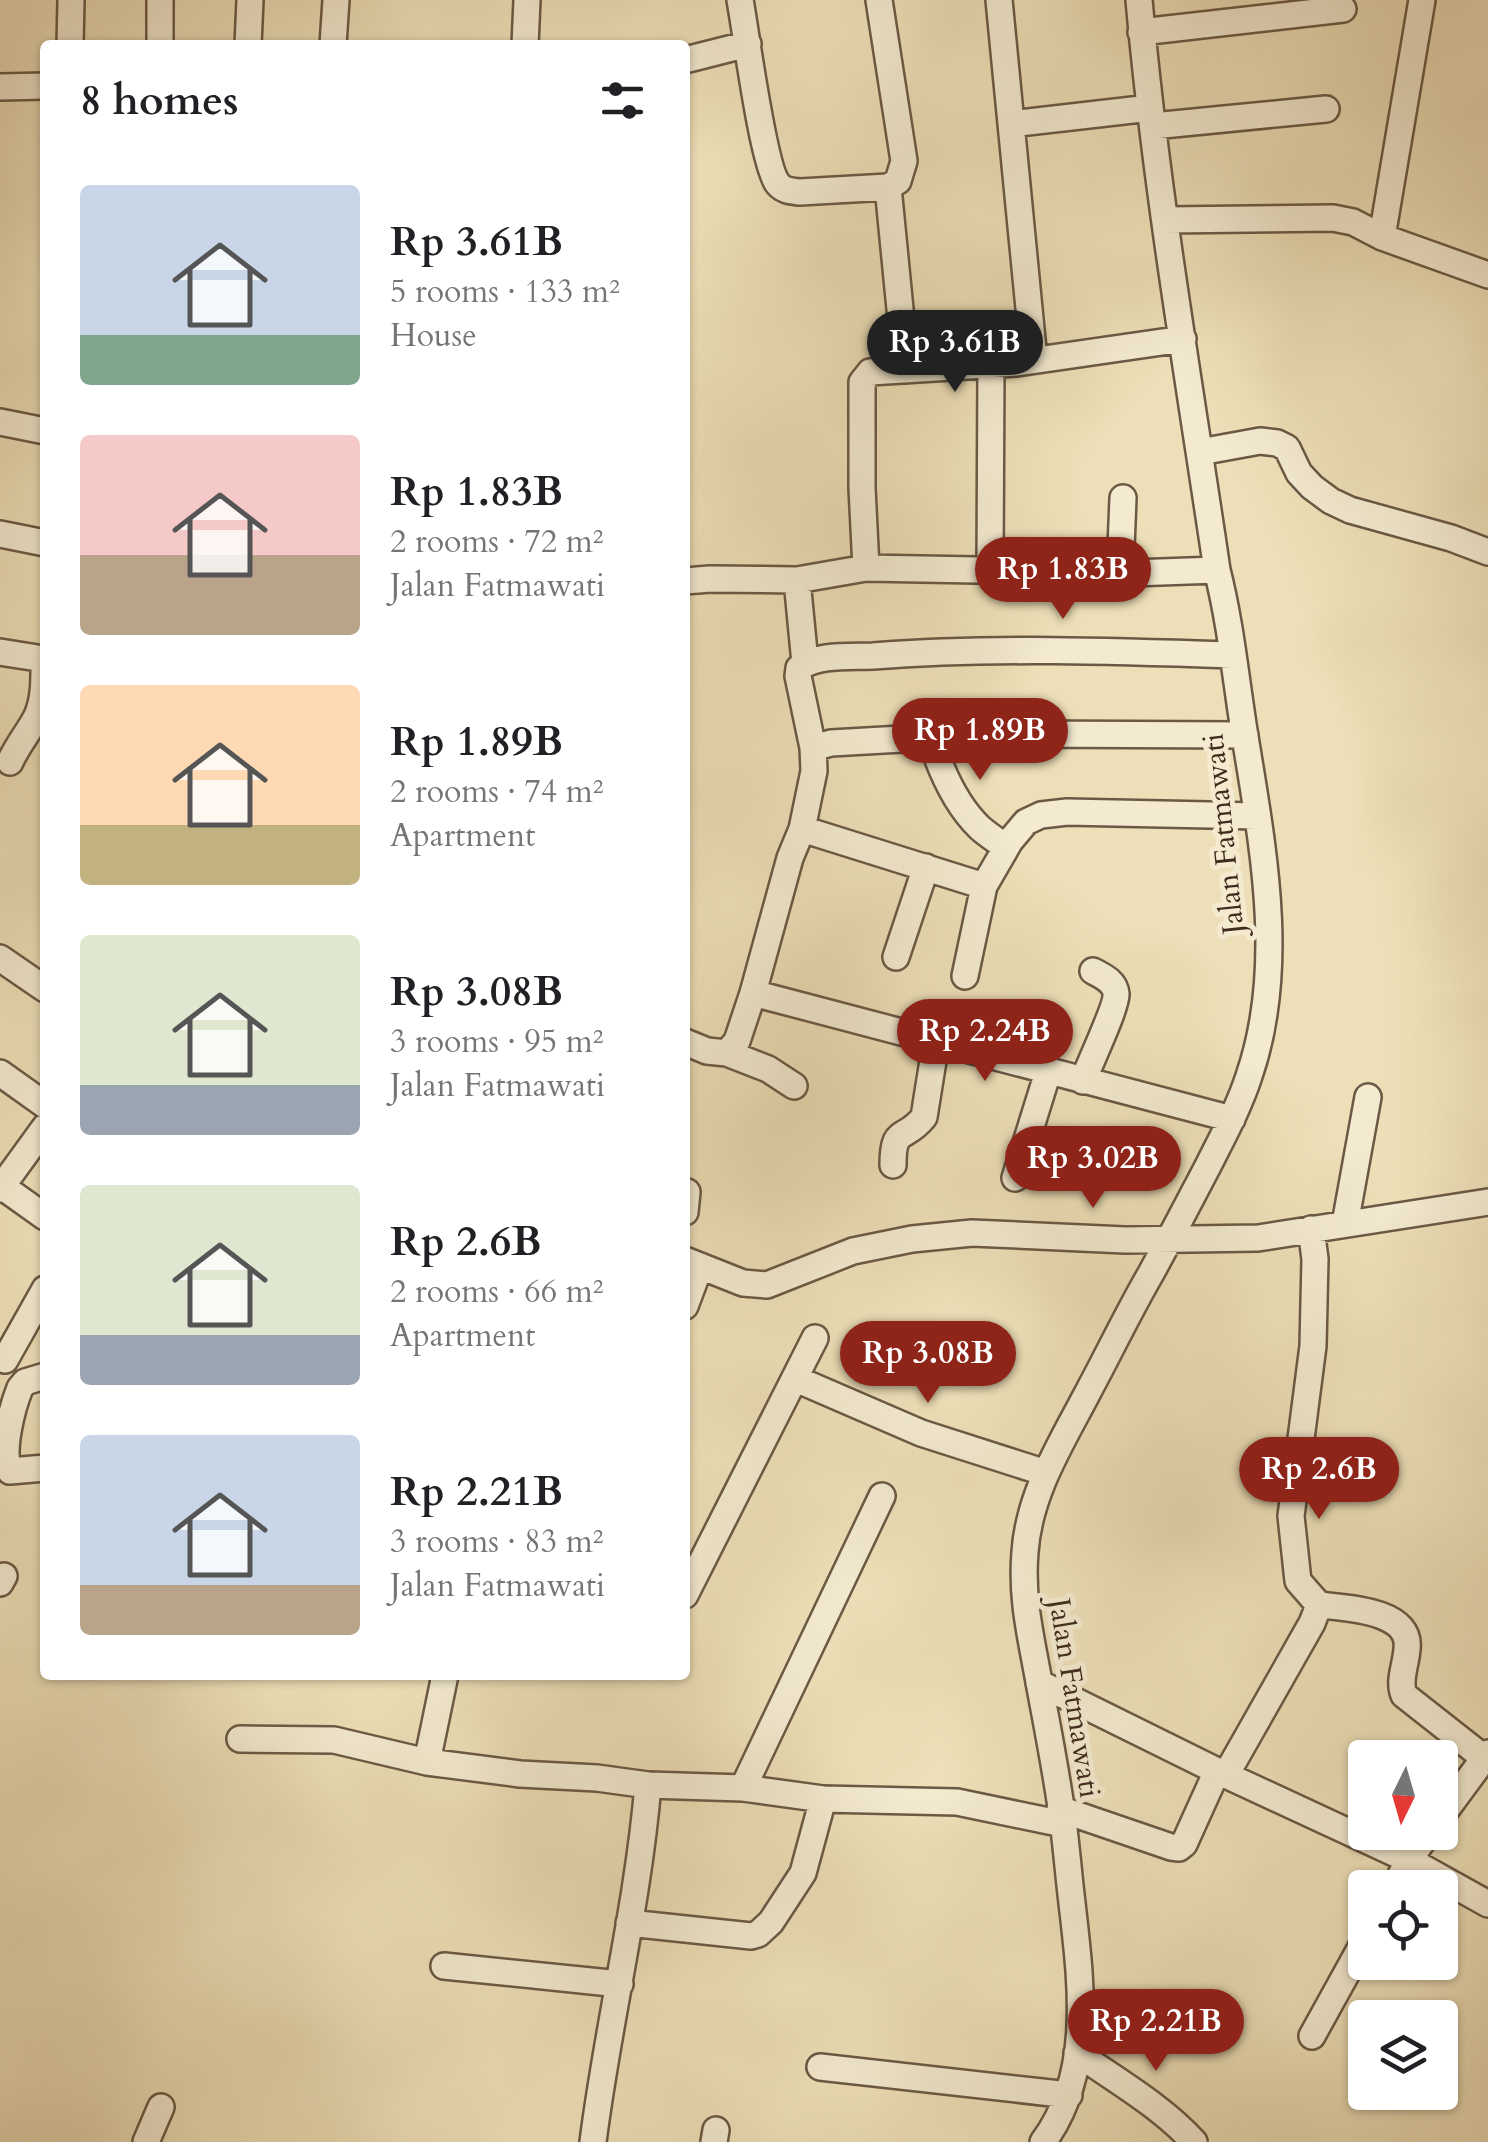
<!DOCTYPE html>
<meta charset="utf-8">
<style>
:root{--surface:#fff;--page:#f6f6f6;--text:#202124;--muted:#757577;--accent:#8f2418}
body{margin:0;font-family:Cardo,serif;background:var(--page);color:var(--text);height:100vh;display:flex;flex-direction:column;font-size:38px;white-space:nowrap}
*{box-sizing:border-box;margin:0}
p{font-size:32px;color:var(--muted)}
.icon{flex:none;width:55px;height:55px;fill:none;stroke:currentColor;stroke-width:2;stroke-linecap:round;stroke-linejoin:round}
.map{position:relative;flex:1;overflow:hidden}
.panel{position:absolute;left:40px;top:40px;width:650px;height:1640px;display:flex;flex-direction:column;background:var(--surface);border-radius:10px;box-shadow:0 2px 8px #0004}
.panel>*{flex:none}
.needle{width:65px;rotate:185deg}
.tools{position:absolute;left:1348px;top:1740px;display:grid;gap:20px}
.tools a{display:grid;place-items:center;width:110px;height:110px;border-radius:10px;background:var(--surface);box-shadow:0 2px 8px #0004;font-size:50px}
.price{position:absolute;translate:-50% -85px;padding:0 22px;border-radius:35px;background:var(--accent);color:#fff;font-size:32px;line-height:65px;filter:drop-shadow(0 2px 5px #0008)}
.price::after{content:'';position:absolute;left:50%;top:60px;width:30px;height:22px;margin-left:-15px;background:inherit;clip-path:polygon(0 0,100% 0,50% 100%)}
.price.selected{background:#222;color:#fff}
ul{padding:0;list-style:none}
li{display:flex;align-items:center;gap:30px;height:250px;padding:0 40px}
li span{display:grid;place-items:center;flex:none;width:280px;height:200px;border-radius:10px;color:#555}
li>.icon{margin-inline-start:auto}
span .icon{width:120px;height:120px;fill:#fffc;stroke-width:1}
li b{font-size:42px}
h2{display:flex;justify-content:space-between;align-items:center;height:120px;padding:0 40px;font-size:42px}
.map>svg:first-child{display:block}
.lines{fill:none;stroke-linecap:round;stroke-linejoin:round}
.minor-casing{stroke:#6b5945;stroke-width:30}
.minor{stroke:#f3ead0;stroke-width:25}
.labels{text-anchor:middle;stroke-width:10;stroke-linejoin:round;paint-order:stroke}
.street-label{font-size:30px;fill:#402c1f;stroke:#f3ead0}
</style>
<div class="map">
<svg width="1488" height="2142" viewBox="0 0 1488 2142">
<rect width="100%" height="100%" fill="#eddfb7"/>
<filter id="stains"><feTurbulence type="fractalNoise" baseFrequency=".002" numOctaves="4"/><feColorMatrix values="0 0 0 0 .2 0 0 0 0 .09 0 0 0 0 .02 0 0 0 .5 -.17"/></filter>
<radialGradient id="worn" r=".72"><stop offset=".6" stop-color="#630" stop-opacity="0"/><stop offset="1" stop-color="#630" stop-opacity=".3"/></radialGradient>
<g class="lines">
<!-- minor casing -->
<g class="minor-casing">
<path id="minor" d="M740 0C746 32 763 166 778 184 784 191 791 191 800 192L888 187 898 181 904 161 879 0
M999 0 1034 360
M1141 32 1343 9
M70 45 71 0
M160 45V0
M248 45 250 0
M333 45 336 0
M525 45 527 0
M685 60 748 44
M0 87 45 86
M1011 124 1150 108
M1153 126 1326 109
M888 187 906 370
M1166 220 1333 218 1353 222 1382 237 1488 275
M1382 237 1422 0
M0 422 45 431
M1200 452 1260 441 1277 443 1287 448 1299 473 1312 487 1331 501 1350 510 1451 538 1488 552
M0 534 45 543
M866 568 862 488V382L870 372 1017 363 1183 339
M990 569 991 365
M1120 572 1123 498
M797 580 805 663
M685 581 710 579 797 580 866 568 1132 573 1217 570
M0 652 44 659C44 678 45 700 36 718 28 733 17 746 10 762
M930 736C940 769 955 804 980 828 988 835 997 841 1006 847
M813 748 831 743 990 734 1245 735
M802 829 984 886
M896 957 926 867
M0 958 45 989
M965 976 984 886 1010 841 1026 822 1041 815 1067 812 1257 816
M753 993 1232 1119
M685 1042 707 1051 727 1053 737 1041 753 993 790 858 802 829 814 771 813 748 798 676 799 668C817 654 850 657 873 656 993 647 1113 651 1233 655
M727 1053 768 1069 794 1086
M0 1073 45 1105
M1083 1081C1089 1065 1117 1006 1116 994 1115 981 1102 976 1093 971
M893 1165C893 1125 904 1142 924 1117L936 1042
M1015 1178 1048 1072
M0 1185 45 1217
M0 1189 45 1127
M685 1212 687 1192
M1345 1224 1368 1097
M685 1260 743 1283 767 1285 853 1251 912 1239 972 1233 1125 1240 1258 1238 1488 1202
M685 1306 700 1266
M5 1360 45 1289
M45 1376 25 1382 20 1388C12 1408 0 1453 10 1471L45 1468
M796 1379 921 1433 1046 1473
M0 1583 4 1576
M685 1595 815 1338
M1319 1605C1346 1608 1412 1610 1407 1649 1406 1665 1398 1681 1404 1695L1484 1758
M445 1675 427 1762 520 1774 597 1778 648 1785
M1039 1683 1217 1771 1409 1860 1488 1904
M240 1739 334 1740 427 1762
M1227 1773 1312 1623 1319 1605 1298 1581 1291 1516 1313 1346 1315 1259 1311 1229
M743 1788 882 1496
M1060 1809 1171 1847 1179 1848 1184 1844 1217 1771
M1440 1818 1488 1753
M1394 1888 1409 1860 1429 1832
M629 1923 751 1936 758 1934 771 1922 803 1873 823 1799
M444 1966 620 1984
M1312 2036 1365 1940
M1077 2053C1117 2081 1161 2106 1194 2142
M820 2067 1069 2095
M146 2142 161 2107
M593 2142C608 2023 638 1905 648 1785L743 1788 823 1799 957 1802 1063 1824
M714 2142 716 2130
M1043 2142C1094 2074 1081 1982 1072 1903 1069 1878 1067 1854 1064 1829 1058 1780 1048 1731 1039 1682 1031 1637 1021 1599 1025 1552 1029 1493 1062 1442 1088 1392 1109 1353 1128 1313 1150 1275 1170 1239 1189 1202 1208 1166 1223 1136 1239 1107 1249 1076 1288 963 1261 838 1243 724 1235 672 1230 621 1217 570 1189 380 1156 191 1139 0"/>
</g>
<!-- minor -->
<use href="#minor" class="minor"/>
</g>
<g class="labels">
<!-- street labels -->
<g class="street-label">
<text transform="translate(1223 834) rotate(-96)" y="10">Jalan Fatmawati</text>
<text transform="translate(1075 1698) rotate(81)" y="10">Jalan Fatmawati</text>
</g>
</g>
<rect width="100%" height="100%" filter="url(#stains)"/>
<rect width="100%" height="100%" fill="url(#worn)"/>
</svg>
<div class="tools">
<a><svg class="needle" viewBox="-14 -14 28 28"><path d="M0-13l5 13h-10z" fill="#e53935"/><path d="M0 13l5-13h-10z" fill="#757577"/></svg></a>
<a><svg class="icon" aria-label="locate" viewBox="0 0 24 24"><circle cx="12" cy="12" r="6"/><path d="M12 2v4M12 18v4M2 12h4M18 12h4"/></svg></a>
<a><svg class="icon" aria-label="layers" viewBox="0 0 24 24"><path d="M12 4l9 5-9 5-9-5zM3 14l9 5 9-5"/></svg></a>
</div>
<b class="price selected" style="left:955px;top:395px">Rp 3.61B</b>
<b class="price" style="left:1063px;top:622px">Rp 1.83B</b>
<b class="price" style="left:980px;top:783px">Rp 1.89B</b>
<b class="price" style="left:985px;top:1084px">Rp 2.24B</b>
<b class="price" style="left:1093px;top:1211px">Rp 3.02B</b>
<b class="price" style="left:928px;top:1406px">Rp 3.08B</b>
<b class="price" style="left:1319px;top:1522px">Rp 2.6B</b>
<b class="price" style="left:1156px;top:2074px">Rp 2.21B</b>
<section class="panel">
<h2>8 homes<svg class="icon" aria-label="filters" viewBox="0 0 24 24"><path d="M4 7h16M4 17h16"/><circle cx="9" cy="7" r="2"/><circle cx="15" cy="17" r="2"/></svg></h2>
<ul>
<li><span style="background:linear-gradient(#c9d6e8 75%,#7fa58c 0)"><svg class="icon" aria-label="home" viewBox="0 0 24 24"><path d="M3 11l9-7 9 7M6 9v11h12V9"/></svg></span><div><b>Rp 3.61B</b><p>5 rooms · 133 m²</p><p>House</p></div></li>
<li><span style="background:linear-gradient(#f6c9c9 60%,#b9a48a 0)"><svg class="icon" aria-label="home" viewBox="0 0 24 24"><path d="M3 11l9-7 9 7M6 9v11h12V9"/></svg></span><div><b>Rp 1.83B</b><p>2 rooms · 72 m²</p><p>Jalan Fatmawati</p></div></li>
<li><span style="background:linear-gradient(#ffd9b3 70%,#c2b280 0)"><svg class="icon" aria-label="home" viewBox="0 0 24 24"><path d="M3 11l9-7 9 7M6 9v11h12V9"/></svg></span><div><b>Rp 1.89B</b><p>2 rooms · 74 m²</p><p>Apartment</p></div></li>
<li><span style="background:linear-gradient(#dfe7d0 75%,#9aa5b1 0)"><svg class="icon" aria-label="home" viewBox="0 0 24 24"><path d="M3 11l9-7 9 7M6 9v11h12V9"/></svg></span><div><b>Rp 3.08B</b><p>3 rooms · 95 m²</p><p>Jalan Fatmawati</p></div></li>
<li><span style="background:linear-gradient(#dfe7d0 75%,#9aa5b1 0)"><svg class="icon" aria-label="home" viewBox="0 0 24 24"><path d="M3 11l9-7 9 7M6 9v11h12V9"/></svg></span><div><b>Rp 2.6B</b><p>2 rooms · 66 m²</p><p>Apartment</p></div></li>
<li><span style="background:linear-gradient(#c9d6e8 75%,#b9a48a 0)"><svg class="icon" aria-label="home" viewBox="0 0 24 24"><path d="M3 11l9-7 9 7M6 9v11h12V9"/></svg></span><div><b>Rp 2.21B</b><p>3 rooms · 83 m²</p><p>Jalan Fatmawati</p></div></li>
</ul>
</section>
</div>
